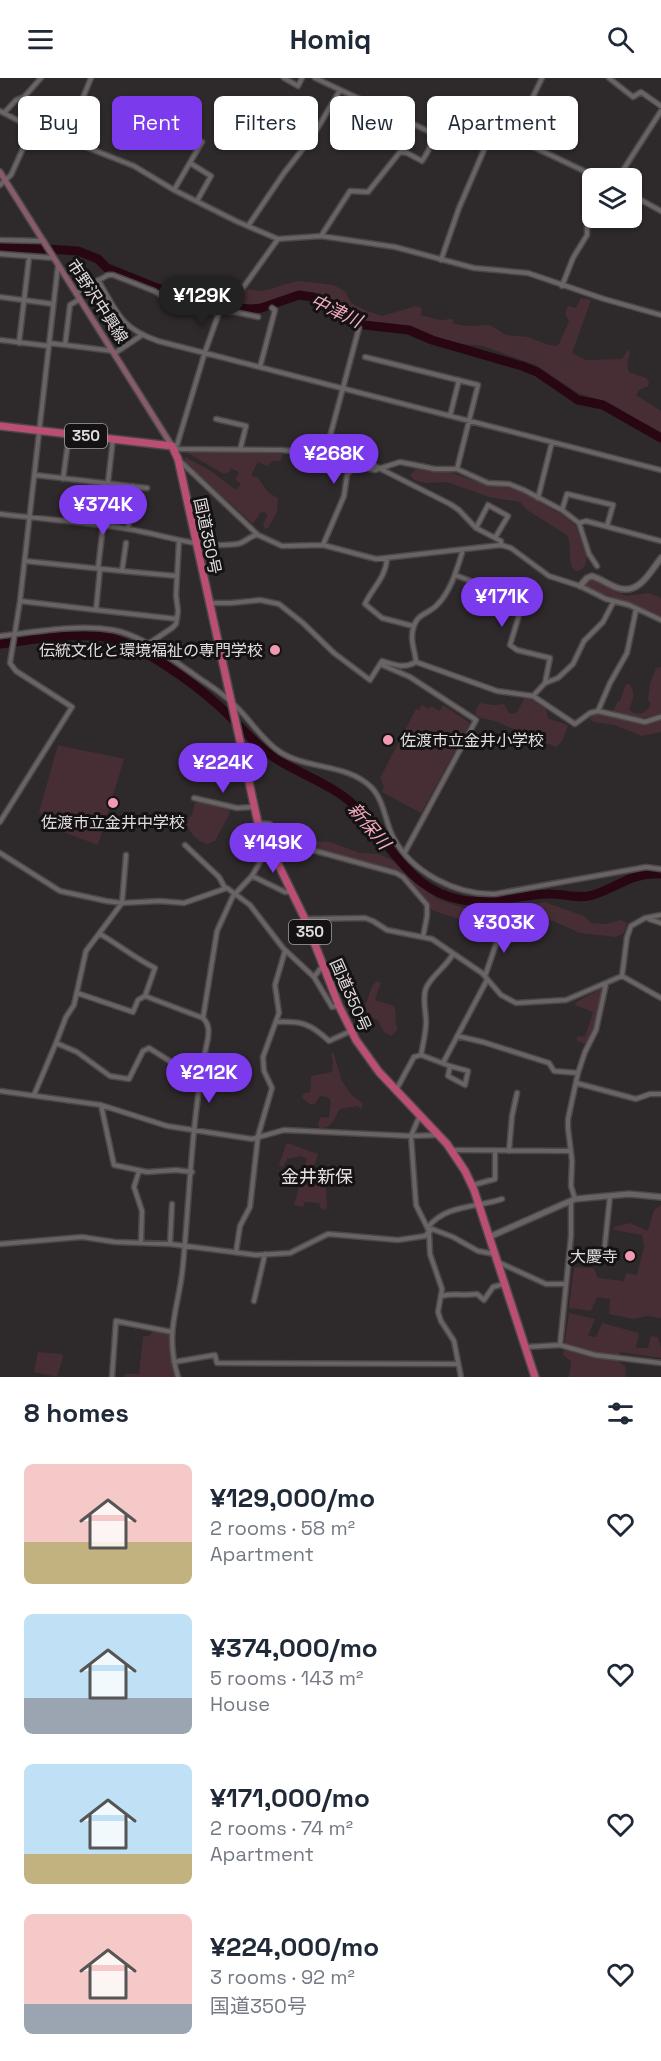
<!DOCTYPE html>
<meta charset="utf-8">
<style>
:root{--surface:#fff;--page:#f2f2f3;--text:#1f2937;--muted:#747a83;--accent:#7c3aed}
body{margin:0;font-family:"Space Grotesk","Noto Sans JP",sans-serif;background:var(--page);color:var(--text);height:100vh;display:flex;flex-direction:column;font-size:22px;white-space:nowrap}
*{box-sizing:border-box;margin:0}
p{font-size:20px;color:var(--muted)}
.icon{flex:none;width:33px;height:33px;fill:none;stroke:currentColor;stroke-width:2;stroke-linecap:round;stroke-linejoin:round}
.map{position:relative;height:1299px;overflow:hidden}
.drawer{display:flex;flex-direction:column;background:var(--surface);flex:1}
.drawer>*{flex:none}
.guide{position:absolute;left:18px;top:18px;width:626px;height:54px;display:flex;gap:12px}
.buttons{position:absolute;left:582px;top:90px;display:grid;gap:12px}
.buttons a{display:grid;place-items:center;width:60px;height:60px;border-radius:9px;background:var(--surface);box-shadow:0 2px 4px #0004;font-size:30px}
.price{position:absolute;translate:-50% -51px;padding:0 14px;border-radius:21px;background:var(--accent);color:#fff;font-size:20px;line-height:39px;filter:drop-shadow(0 2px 3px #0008)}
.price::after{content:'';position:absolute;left:50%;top:36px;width:18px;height:14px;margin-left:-9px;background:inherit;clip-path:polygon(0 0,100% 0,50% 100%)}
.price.selected{background:#222;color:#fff}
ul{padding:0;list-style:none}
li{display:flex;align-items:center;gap:18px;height:150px;padding:0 24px}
li span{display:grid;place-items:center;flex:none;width:168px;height:120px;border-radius:9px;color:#555}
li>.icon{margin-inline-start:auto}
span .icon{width:72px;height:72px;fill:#fffc;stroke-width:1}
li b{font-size:26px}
h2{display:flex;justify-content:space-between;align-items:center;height:72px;padding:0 24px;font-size:26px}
.pill{padding:0 21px;border-radius:9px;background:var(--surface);box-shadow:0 2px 4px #0004;font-size:21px;line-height:54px}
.pill.selected{background:var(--accent);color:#fff}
header{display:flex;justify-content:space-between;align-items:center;height:78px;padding:0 24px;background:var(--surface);font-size:27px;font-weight:700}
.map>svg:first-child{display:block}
.green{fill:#472e35}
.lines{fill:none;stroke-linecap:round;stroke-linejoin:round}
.river{stroke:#280713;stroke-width:9}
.minor-casing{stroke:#4b4748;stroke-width:7}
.tertiary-casing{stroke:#4b4748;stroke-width:8}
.secondary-casing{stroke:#4b4748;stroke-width:8}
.trunk-casing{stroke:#4b4748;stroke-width:10}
.minor{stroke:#696364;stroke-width:4}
.tertiary{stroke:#696364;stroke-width:5}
.secondary{stroke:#885b6a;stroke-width:5}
.trunk{stroke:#ba4e74;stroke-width:7}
.poi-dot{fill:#f19ab2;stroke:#151213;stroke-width:2}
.labels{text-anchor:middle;stroke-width:6;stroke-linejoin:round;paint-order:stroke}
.shield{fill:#151213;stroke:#a4a0a1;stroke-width:1.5}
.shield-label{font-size:15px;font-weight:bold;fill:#e1ddde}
.street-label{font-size:16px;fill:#e1ddde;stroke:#151213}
.poi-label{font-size:16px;fill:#e1ddde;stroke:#151213;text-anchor:end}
.water-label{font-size:18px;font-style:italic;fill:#f6adc0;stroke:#151213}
.neighbourhood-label{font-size:18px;fill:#e8e1e3;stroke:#151213}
</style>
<header><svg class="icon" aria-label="menu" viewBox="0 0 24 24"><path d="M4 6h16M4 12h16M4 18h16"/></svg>Homiq<svg class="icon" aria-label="search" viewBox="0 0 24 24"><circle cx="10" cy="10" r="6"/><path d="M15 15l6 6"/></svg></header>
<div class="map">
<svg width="661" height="1299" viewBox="0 0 661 1299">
<rect width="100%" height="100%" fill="#2e292a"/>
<!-- green -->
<path class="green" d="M300 203 333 207 345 213 351 225 367 233 382 238 416 228 422 230 421 237 440 242 453 241V245L465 248 490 247 506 257 528 259 549 267 558 268 569 243 565 236 568 228 576 230 581 220 591 222 572 275 586 282 622 281 628 271 630 276 627 287 629 294 646 300 649 304 648 308 639 312 636 317 661 333V355L601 322 578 315 536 287 483 268 462 266 430 259 404 248 365 245 356 242 329 222 312 216 292 215 260 228 251 229 232 226 238 222 248 211C267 217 280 205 300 203Z
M189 373 282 376 281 383H273L267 388 258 384 251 397 258 400 269 415 278 420 277 434 268 450 265 451 263 446 268 437 264 434 260 435 253 446 185 384V379L211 393 236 412 241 406 235 401 239 394 231 390 229 394 224 396 186 374Z
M416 391 427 393 449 394 483 406 518 411 562 437 576 448 587 480 585 487 581 492 576 493C566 487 573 469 567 457L527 432 520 424 489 419 447 404 425 405 414 402 410 397Z
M590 503H595L626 518 649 515 661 520V540L628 524 591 512 586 507Z
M661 589V636C643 643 630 638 613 633L618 623H620L626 606H629C637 615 632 622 629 632 638 639 647 635 651 626L648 622 650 606 656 590Z
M524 621H530L546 631 548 640C555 644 562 643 568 648L562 663 556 669 495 643 481 640 476 637V631L480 625 494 627 504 626 509 635 513 636 517 634Z
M422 627 429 631 431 628 440 633 443 627 470 645 421 735 382 714 384 708 380 700 416 631 419 632Z
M599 636C619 639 642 653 661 642V654L642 658 614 647 594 644 590 641 592 637Z
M58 667C80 673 102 675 124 681L98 767 58 752 39 734Z
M199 724 229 732 230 735 215 763 207 766C195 762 191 756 186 745L192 736 195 725Z
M291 755 307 763 330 764 360 775 379 776 395 784 437 821 463 830 495 833 544 824 584 838 592 845 606 846 621 842 627 845 624 855 616 859 580 855 553 843 522 839 512 842 487 844 484 850 432 832C426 817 410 802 398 793L306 768 291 760Z
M377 903 381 905 375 922 394 928C398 936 393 943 398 951L391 958 384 954 378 942 372 940 362 947H358L355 942 365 929 372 908Z
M603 910 592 957 585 966 576 962 578 958 585 959 593 934 575 927 576 924Z
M333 974 342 1003 350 1015 363 1026 361 1031 357 1028 340 1031C335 1039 332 1051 320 1050L318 1047 320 1039 329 1040 331 1024 328 1019 320 1018 315 1026H310L302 1020 303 1016 310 1014 311 998 332 994 333 983 331 976Z
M286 1066H290L318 1076 311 1098 312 1105H320L326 1108 327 1129 325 1132 321 1131 319 1125 305 1124 303 1129 294 1127 307 1081 301 1078 287 1081 283 1089H281L279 1087Z
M661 1127V1240L648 1238 633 1241 609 1236 610 1221 597 1219 591 1233 569 1230 574 1189 594 1190 598 1200 624 1203 626 1195 637 1197 644 1168 642 1157 614 1152V1149L630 1145 648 1153 654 1132Z
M569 1235 595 1241 588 1258 596 1259 602 1245 639 1255 636 1270H648L651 1258 658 1259 661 1270V1280L620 1274 619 1284 625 1288 626 1299H569L571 1283 563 1277Z
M153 1253 169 1257V1271L176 1299H124L125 1296H139L143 1258H149Z
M38 1274 62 1276 63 1279 57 1299 34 1294Z"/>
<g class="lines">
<!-- river -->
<path class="river" d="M0 168 78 173 98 181 107 190 177 218 237 230 251 231 261 230 299 217 313 219 326 224 353 243 364 247 409 252 432 262 522 288 537 294 578 322 603 327 661 360
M0 566C35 561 69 555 104 559 135 562 195 606 219 628 237 644 252 664 272 678 301 698 335 706 360 733 389 764 406 805 450 819 484 830 514 817 548 816 564 815 577 822 593 817 619 809 631 794 661 796"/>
<!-- minor casing -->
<g class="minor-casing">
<path id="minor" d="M284 0 298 8 302 0
M315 0 428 53 434 52 441 39 460 34 488 43 518 50
M542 0 518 50 525 65 599 100
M609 0 633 19 641 14 661 28
M0 33 44 56H61L73 64 134 88 174 112 236 143 278 161 321 158 395 169 474 190 528 195 604 221 661 237
M4 35 16 22 24 19 41 0
M61 56 77 34 91 0
M190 85 211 98 197 123
M618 100 661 33
M0 107 11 97 25 66 34 52
M174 112 202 64
M632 117 661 133
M248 148 284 95 313 58 340 12
M321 158 350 113 368 114 400 74 407 75 422 83C428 74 434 64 432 53
M278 161 240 214 229 221 220 232 205 274 177 367 172 368 179 371 281 372 316 375 335 383 371 386 450 426 459 432 476 450 501 463V467
M0 162 44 163
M0 176 53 180
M441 182 459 130 496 44
M98 202C118 235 119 249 158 263L661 392
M562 208 573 180 587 157V132L592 120
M76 215 108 197H113L154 213 175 225 201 227 258 239
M0 219 53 226
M0 262 49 268
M19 265 29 180
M49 265 113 273
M65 267 70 227 80 221
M115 275 142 257
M365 279 478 307 457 391
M260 289 275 232 272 230
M450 338 459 302
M216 341 246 348 240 372
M325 377 359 250
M181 384 258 457 282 468 323 467 376 481 501 467 511 470 549 498 580 508 606 521 629 527 661 542
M35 397 147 410
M63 401 69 357
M538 420 552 364
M562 432 567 416 613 427 607 448
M0 436C43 441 86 444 128 451 165 457 199 471 237 466 245 465 249 458 257 457
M579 445 586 443 661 463
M476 450 488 427 508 438 495 460
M128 451 133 408
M323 467 344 418 347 397 351 392 361 389 375 392 400 384 435 391H457L488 405 509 406 524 412 562 432 579 445 589 476 597 488
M387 480C386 500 372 510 365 526L382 540 413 548
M25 483 122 493 126 465
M98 491 113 361
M122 493 177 498
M455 497 500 514 518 531 520 534 510 567 517 572 550 580 545 605
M20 523 96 532 100 491
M209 525H231L260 522 279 526 303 545 334 575 370 602 382 583C395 587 404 591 416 584L497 613 533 618 545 605 558 600 573 586 584 563 603 544 614 523
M96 532 177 541
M0 558C37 554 76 546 113 552 142 557 168 579 192 595 204 604 218 612 229 622 248 637 259 660 280 674 308 692 346 685 371 709 384 722 385 743 393 759 412 795 456 817 495 816L646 789 661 791
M148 566 172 550 176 546 178 533 176 517 179 463
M416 584C415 572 409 561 414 548 417 536 430 535 437 527 451 513 457 491 463 472
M380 586 410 599 476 642 405 774
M533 618 575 646 590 635 598 633 610 605 627 575 636 532
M598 633 645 644 661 639
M194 720 237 730 253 729
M0 744 72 629 16 593 10 585 20 523 58 187
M258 745 270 746 276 753 301 769 396 795 403 799 427 827V838L423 859
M185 767 219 799 225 810
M0 775 60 813 106 823 122 825 160 823 184 825 227 810 250 827 283 870 314 899 332 929 338 928
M252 798 285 814H291
M306 841 365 840 373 843 387 852 432 861 482 895 501 917 516 925 566 922 622 898
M649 841 661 845
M485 898 503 846
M622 898 627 859 631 848 645 840 661 837
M622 898 661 920
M314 899 321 890
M77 915 133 934 138 922 145 918 155 890C135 880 119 867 100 856
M145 918 203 940
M276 944C301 943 310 945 329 963L351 953
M457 958 483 964 549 985 554 993 578 995
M56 965 66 939 74 927 86 873 122 825 126 777
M421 977 450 988 468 993 465 1007 448 998 450 988
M443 985 487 902
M576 1005 636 1021 650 1016H661
M396 1012 414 979 421 977C423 966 426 954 426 944 426 933 422 921 426 910 432 897 446 889 453 876
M0 1013 101 1027 167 1048 252 1061 284 1052 411 1058 439 1057
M34 1017 56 965 77 974 110 998 129 1001 143 973 149 970 184 992 202 998
M101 1027 114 1087 147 1094 176 1092 192 1094
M420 1037 411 1058 416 1127 429 1153 430 1176 442 1211 438 1234 441 1243 454 1263 461 1299
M452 1072 571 1073
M509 1073 512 1038 517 1015
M139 1093 134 1109 142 1133 141 1165
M473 1107 495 1101V1073
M575 1121 571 1108 572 1083 568 1050V1041L578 995 585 974 596 952 606 906
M428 1149C447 1126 476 1130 502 1121
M0 1166 82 1159 115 1164 170 1166 256 1177 290 1175 328 1156 398 1162 425 1158 432 1151 453 1159 478 1173 494 1176
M170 1166 172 1126
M236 1174 240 1148 250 1129 258 1058 272 1010 264 993 263 979 279 935 275 907 285 873
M569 1176 597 1179 604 1175 610 1118
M498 1184 546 1206H566
M442 1218C454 1215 465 1218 477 1216L484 1222 493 1209 504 1206
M254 1223 265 1176
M560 1267 571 1158V1123
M526 1269 560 1267 595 1277 661 1285
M174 1284 215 1277 217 1285 458 1286
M112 1299 116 1243 172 1254
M178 1299C164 1252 179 1231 183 1187 190 1113 192 1032 208 960 209 952 209 946 203 940L217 853 233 818 252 798 260 784 265 763"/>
</g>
<!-- tertiary casing -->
<g class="tertiary-casing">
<path id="tertiary" d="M580 508 587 500 592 498C601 501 609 507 618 510 639 517 650 494 661 480
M489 1159 575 1121 629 1116 661 1119"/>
</g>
<!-- secondary casing -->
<g class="secondary-casing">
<path id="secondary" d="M0 94 172 368"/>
</g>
<!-- trunk casing -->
<g class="trunk-casing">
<path id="trunk" d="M0 348 172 368 178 381 258 745 305 841 339 928 356 962 379 994 447 1066 465 1093 474 1112 535 1299"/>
</g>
<!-- minor -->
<use href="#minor" class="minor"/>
<!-- tertiary -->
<use href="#tertiary" class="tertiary"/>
<!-- secondary -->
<use href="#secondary" class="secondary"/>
<!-- trunk -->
<use href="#trunk" class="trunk"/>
</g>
<!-- markers -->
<g class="poi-dot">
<circle cx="275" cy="572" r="6"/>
<circle cx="388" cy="662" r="6"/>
<circle cx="113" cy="725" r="6"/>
<circle cx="630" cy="1178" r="6"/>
</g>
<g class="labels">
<!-- shield labels -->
<g class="shield">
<rect x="65" y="346" width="42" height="24" rx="4.5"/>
<rect x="289" y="842" width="42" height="24" rx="4.5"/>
</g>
<g class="shield-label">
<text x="86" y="363">350</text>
<text x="310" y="859">350</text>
</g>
<!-- street labels -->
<g class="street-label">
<text transform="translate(98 223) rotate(57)" y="6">市野沢中興線</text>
<text transform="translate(208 458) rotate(78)" y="6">国道350号</text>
<text transform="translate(351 917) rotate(66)" y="6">国道350号</text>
</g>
<!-- poi labels -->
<g class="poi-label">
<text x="263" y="578">伝統文化と環境福祉の専門学校</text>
<text x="400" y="668" text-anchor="start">佐渡市立金井小学校</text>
<text x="113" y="750" text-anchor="middle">佐渡市立金井中学校</text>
<text x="618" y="1184">大慶寺</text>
</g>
<!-- water labels -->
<g class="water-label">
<text transform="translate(336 233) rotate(25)" y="6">中津川</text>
<text transform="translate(369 748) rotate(50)" y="6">新保川</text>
</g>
<!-- neighbourhood labels -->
<g class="neighbourhood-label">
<text x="317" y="1105">金井新保</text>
</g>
</g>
</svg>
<div class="buttons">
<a><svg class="icon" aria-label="layers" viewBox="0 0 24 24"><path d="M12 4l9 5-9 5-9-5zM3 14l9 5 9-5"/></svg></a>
</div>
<b class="price selected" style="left:202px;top:249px">¥129K</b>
<b class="price" style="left:334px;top:407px">¥268K</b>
<b class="price" style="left:103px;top:458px">¥374K</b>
<b class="price" style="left:502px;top:550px">¥171K</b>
<b class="price" style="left:223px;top:716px">¥224K</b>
<b class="price" style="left:273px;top:796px">¥149K</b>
<b class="price" style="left:504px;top:876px">¥303K</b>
<b class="price" style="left:209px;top:1026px">¥212K</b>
<div class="guide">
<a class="pill">Buy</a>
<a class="pill selected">Rent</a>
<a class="pill">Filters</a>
<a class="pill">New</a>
<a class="pill">Apartment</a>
</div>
</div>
<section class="drawer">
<h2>8 homes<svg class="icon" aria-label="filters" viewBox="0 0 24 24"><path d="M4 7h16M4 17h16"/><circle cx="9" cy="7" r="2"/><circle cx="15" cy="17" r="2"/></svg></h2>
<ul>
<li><span style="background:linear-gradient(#f6c9c9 65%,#c2b280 0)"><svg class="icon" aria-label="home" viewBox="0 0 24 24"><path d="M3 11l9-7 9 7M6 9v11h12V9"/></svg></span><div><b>¥129,000/mo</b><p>2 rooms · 58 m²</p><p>Apartment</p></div><svg class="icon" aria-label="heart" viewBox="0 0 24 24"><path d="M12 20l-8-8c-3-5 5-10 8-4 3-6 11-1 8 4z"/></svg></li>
<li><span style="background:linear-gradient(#bfe0f5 70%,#9aa5b1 0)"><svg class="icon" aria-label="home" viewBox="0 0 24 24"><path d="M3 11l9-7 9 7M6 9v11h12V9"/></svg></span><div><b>¥374,000/mo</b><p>5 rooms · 143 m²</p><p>House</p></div><svg class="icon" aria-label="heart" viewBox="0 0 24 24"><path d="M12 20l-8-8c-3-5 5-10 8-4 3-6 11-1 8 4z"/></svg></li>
<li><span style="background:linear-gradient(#bfe0f5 75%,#c2b280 0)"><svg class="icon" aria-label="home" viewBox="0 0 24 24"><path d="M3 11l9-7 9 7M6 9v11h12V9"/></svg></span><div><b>¥171,000/mo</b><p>2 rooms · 74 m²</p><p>Apartment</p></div><svg class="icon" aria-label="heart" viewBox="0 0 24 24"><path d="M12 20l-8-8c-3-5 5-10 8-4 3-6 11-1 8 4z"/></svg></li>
<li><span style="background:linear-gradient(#f6c9c9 75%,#9aa5b1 0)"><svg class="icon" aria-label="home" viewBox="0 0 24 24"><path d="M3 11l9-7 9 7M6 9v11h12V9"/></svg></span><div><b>¥224,000/mo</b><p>3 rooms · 92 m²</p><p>国道350号</p></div><svg class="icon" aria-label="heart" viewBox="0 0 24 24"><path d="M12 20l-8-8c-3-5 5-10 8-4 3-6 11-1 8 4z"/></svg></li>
</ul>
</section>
